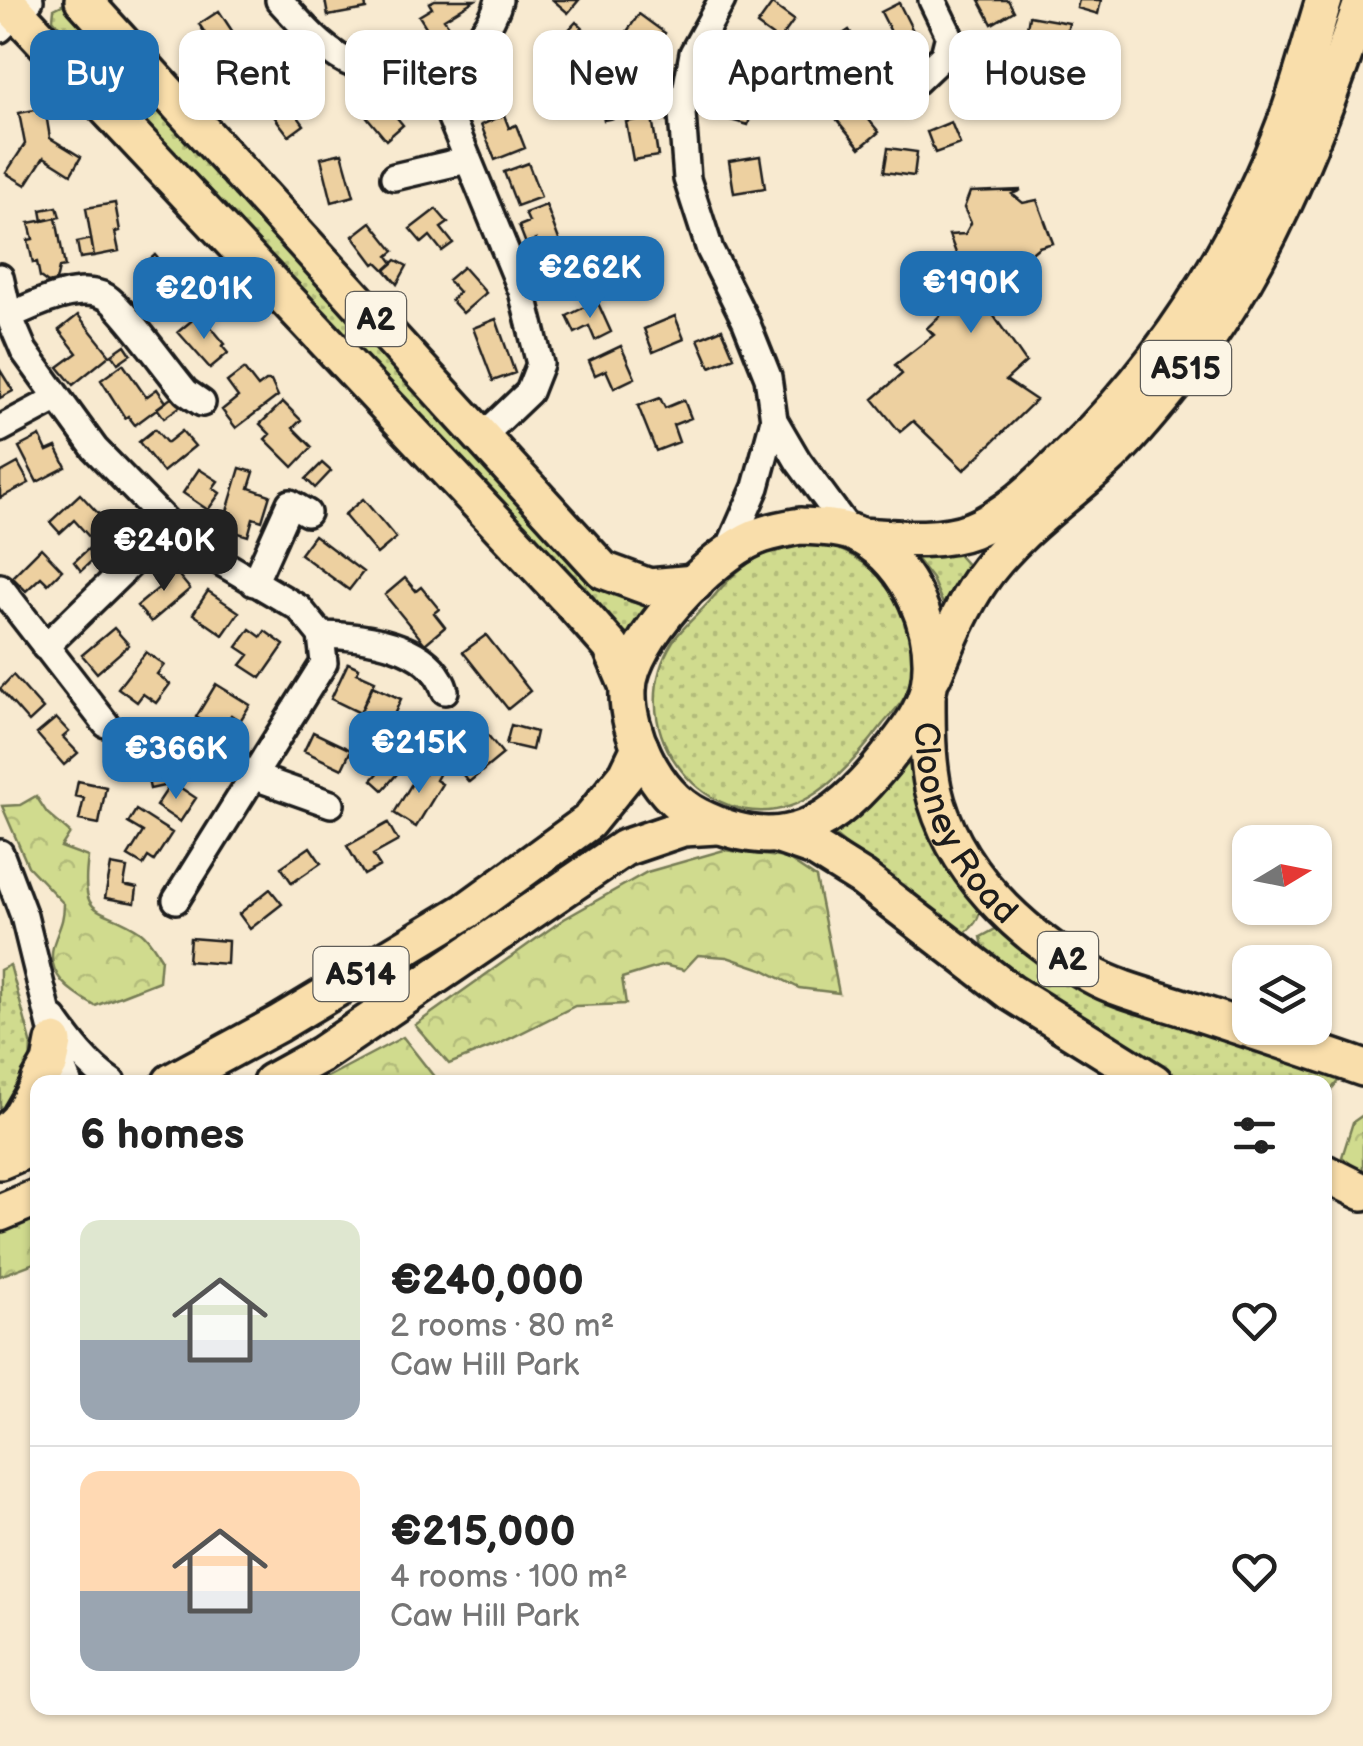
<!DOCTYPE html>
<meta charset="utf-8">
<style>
:root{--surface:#fff;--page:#f2f2f2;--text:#222;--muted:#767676;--line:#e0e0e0;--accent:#1f6fb2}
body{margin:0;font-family:"Balsamiq Sans",sans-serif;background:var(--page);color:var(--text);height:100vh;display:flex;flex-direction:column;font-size:38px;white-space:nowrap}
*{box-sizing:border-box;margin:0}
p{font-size:32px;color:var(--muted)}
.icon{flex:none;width:55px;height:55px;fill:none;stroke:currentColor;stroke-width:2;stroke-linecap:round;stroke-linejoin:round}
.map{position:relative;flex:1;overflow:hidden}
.panel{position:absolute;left:30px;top:1075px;width:1302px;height:640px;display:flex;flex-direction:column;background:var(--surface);border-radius:20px;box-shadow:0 2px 8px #0004}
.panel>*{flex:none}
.banner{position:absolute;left:30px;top:30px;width:1305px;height:90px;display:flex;gap:20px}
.needle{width:65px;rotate:80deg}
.tools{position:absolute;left:1232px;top:825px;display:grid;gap:20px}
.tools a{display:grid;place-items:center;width:100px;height:100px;border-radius:20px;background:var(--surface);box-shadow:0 2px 8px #0004;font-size:50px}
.price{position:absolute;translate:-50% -85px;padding:0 22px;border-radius:20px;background:var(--accent);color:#fff;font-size:32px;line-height:65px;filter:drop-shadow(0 2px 5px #0008)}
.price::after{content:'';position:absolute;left:50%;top:60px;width:30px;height:22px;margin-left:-15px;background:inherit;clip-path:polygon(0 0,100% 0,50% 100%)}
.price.selected{background:#222;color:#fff}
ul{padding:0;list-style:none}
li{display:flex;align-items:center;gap:30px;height:250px;padding:0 50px}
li+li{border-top:2px solid var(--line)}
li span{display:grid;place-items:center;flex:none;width:280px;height:200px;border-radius:20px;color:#555}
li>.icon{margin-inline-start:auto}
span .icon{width:120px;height:120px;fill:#fffc;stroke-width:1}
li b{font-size:42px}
h2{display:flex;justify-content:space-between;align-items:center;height:120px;padding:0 50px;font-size:42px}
.tag{padding:0 35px;border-radius:20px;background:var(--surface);box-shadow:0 2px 8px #0004;font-size:35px;line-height:90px}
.tag.selected{background:var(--accent);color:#fff}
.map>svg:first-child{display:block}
.green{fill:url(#green-dots);stroke:#767c55;stroke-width:2.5}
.forest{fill:url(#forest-crowns);stroke:#767c55;stroke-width:2.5}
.building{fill:#edd0a0;stroke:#1c1c1c;stroke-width:2.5}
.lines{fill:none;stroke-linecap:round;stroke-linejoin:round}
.minor-casing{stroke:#1c1c1c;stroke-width:32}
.highway-casing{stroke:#1c1c1c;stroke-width:42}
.minor{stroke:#fcf5e5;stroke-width:25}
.highway{stroke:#f9deab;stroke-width:35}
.labels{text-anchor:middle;stroke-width:10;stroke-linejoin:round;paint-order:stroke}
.shield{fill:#fcf5e5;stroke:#5f5d58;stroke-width:2.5}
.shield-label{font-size:32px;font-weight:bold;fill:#1c1c1c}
.street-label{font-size:35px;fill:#1c1c1c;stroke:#fcf5e5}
</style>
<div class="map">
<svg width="1363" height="1746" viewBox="0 0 1363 1746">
<defs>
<pattern id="green-dots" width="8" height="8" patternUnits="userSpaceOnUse" patternTransform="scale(2.5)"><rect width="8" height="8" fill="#d0db8e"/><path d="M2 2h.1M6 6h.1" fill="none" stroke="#b2bb7a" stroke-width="1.8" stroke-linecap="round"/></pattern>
<pattern id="forest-crowns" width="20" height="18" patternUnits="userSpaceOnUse" patternTransform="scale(2.5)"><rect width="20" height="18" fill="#d0db8e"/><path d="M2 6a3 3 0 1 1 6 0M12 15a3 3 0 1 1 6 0" fill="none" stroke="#b2bb7a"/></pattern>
</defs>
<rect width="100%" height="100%" fill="#f8ead0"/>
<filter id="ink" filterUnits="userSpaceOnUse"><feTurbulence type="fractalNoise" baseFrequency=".01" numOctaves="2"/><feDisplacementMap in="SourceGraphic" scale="20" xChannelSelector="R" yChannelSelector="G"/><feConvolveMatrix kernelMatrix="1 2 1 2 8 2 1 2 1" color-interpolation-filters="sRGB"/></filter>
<g filter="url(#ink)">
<!-- green -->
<path class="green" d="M66 3 73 5 602 585 631 602 655 606 636 633 620 641 73 43 53 19 54 9Z
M796 546C808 546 824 543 834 547 892 570 925 626 909 687 906 700 892 713 883 724 847 772 796 831 728 805 705 796 690 783 676 763 650 727 649 679 673 641 683 627 698 614 709 602 726 582 742 563 767 553 776 550 787 548 796 546Z
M951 547 971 569 947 613 932 579 911 552Z
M913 755 981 904C981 919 972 928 960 937L829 831 883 789Z
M1003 925 1343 1075 1325 1097V1082H1176L984 951 981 937Z
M10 965 31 1042 30 1073 0 1120V970Z"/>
<!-- forest -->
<path class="forest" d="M36 796 47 813 70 833 61 847 88 857C79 923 101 904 141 932 149 938 155 949 161 958L159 981 95 1006C72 993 44 975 54 943 59 928 64 921 64 904L28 866 2 806 20 805Z
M724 850 786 858 816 878 839 993 799 988 762 969 727 957 698 955 684 970 664 965 622 978 626 1004 575 1006 499 1044 449 1064 415 1025 564 919 647 872Z
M403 1037 435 1078 428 1082H318Z
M1363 1115V1174L1342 1157 1353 1122Z
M37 1214V1262L0 1276V1230Z"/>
<!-- building -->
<path class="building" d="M325 0H365L366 9 328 16Z
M435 0H475L444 19 450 27 433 38 419 16 432 8 429 3Z
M553 0H579L568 13Z
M979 0H1008L1014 11 992 24Z
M1079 0H1101L1098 14 1077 8Z
M899 3 916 37 898 46 881 12Z
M772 4 794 20 779 41 757 25Z
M219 11 240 43 220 56 199 24Z
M639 14 665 33 653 51 626 33Z
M1029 16 1069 23 1064 47 1025 40Z
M576 22 590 35 576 50 562 37Z
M849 30 862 50 842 64 828 44Z
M744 41 767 55 754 77 730 63Z
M634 52 659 65 643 96 618 84Z
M246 53 269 82 250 96 228 67Z
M486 66 488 71 499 66 508 86 498 91 502 100 478 111 463 76Z
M595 69 614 76 607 93 589 86Z
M832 76 838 110 816 113 811 80Z
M993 79 1001 108 966 117 958 88Z
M725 87 756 96 748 125 716 116Z
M374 90 403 125 386 140 357 105Z
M619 97 623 116 604 120 600 100Z
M286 100 304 125 289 136 270 111Z
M856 104 879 132 860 148 837 120Z
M45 108 50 138 81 157 71 174 44 157 26 185 6 173 25 144 19 113Z
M504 115 509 128 516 125 525 148 495 160 481 125Z
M652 117 658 156 633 160 626 122Z
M951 122 960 144 935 153 927 132Z
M888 148 917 152 914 176 884 172Z
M342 153 354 196 332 202 321 158Z
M760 156 765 188 734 193 729 161Z
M528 163 541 197 517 206 504 172Z
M1021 190 1012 194 1023 203 1037 200 1053 243 1039 247 1010 271 1016 308 989 309 1026 362 1006 380 1036 400 964 470 913 421 900 432 873 399 902 374 895 365 934 335 927 328 951 305 939 284 961 266 949 235 965 234 971 223 964 208 970 192Z
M115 203 120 231 115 232 119 251 94 256 86 208Z
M546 205 561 245 540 253 536 240 526 244 519 226 529 222 525 213Z
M57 207 60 217 43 221 41 210Z
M436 209 448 223 441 228 453 243 442 251 430 236 422 243 410 229Z
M56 218 65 267 59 268 56 281 48 283 40 277 37 262 33 263 28 240 33 239 29 223Z
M371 222 394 251 388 256 393 263 385 270 377 262 374 264 353 236Z
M91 239 94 256 80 258 77 242Z
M155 255 188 294 169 311 135 272Z
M568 255 581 287 558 296 545 264Z
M396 260 407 266 397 284 385 270Z
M463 267 486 293 463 313 451 300 459 292 448 280Z
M143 300 155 316 147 323 134 308Z
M597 301 611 332 595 340 589 326 575 333 567 316Z
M78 315 110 355 73 385 58 367 77 353 59 330Z
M675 316 684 339 653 352 644 329Z
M196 317 206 329 210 326 225 344 222 346 228 353 210 368 178 332Z
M496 319 515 373 493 381 473 328Z
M722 329 734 357 710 367 698 339Z
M125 345 131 354 118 363 112 354Z
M621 346 635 378 614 388 606 370 595 375 589 361Z
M123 364 146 397 157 389 166 402 135 425 128 416 125 418 101 380Z
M244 369 258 387 266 381H271L278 396 236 428 222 410 238 397 227 382Z
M0 370 13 391 0 398Z
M174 396 181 406 164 418 157 408Z
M660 398 665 408 684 400 691 418 673 425 679 442 656 451 638 406Z
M283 402 301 420 293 428 312 447 293 467 265 439 270 434 260 424Z
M155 429 167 443 182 431 195 446 163 472 139 442Z
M40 436 47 451 56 447 66 467 37 482 19 447Z
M18 463 29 483 0 498V473Z
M322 463 331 471 315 488 306 479Z
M240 468 254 472 249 488 270 495 262 521 253 518 248 536 222 528Z
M199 469 218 481 213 488 220 493 208 510 183 493Z
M80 494 109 525 92 540 74 520 60 533 50 522Z
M363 499 396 538 377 554 344 515Z
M314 535 363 572 349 590 300 554Z
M41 548 62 570 48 584 41 577 26 591 12 577Z
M88 549 95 558 81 571 74 562Z
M171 566 190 589 151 622 137 606 160 587 154 580Z
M405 578 416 591 421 587 439 609 434 613 445 627 425 644 385 595Z
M208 591 239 612 223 635 193 614Z
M114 628 129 645 97 673 82 655Z
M250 629 261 637 265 631 284 645 261 678 241 665 249 655 237 647Z
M486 635 530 691 508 709 463 652Z
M146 652 164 665 157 674 170 684 156 703 143 694 137 702 118 688Z
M348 663 359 668 357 673 375 681 360 713 331 699Z
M13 675 43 709 29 722 0 689Z
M216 684 250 705 240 721 231 715 220 732 196 717Z
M372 686 401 699 389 726 360 713Z
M56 718 69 732 63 737 78 753 64 765 37 734Z
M183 721 219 740 202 772 181 760 192 740 177 732Z
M511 725 536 732 532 750 506 744Z
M313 732 351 750 342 769 304 751Z
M487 734 503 754 469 782 452 762Z
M152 739 175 750 170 762 147 750Z
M393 757 403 767 383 790 372 780Z
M431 765 441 771 436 780 442 784 416 827 394 813 420 770 425 774Z
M165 771 168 785 150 789 147 775Z
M78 781 106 787 99 824 79 820 84 798 75 796Z
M172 782 196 798 180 822 156 806Z
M136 810 172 833 154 861 148 857 143 865 128 856 143 832 128 823Z
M388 823 398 841 373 855 380 866 364 875 347 846Z
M310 847 321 863 292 883 281 867Z
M111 865 127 868 124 885 137 888 135 903 105 898Z
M270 889 282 904 250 929 239 914Z
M190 938 228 941 227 964 188 961Z"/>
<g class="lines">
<!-- minor casing -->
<g class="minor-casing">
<path id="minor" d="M279 0C300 22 325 54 355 65 409 86 485 57 499 0
M722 0 693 53 682 114 687 179 710 250 746 322 768 377 774 420 798 461 851 533
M0 29 30 0
M430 67 522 291 540 364 529 392 484 435
M903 94 944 55 949 35 932 0
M394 177 467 160
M0 277 9 316 24 351 95 449 185 541 299 608 321 635 324 663 176 900
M9 316C34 305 78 282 106 297 122 306 170 374 186 392L202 403
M0 429 56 399
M727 553 756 487 774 420
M254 583 290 503 307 513
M0 587 106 724
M321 635C364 636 431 644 445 691
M45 647 148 547 166 523
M255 777 331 804
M0 853 24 916 59 1059 68 1082
M54 1019C71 1043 88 1066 112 1082"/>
</g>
<!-- highway casing -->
<g class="highway-casing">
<g id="highway">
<path d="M5 0 574 605 611 647 628 687"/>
<path d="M83 0 603 570 649 587 695 583"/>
<path d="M800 526C819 527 843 527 860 536 910 564 939 631 929 686 924 713 903 737 887 758 833 825 783 859 698 816 672 803 656 781 644 756 634 736 627 711 628 690 629 640 712 555 756 537 770 531 786 529 800 526Z"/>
<path d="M859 536C894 538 939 543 972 530 1011 514 1044 479 1073 451 1171 356 1240 243 1288 116 1302 78 1312 38 1324 0"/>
<path d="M933 676C947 644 960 610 980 581 1013 533 1064 499 1106 460 1128 440 1148 415 1167 392 1263 277 1315 140 1363 0"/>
<path id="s1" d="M927 697C927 727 927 758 933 788 951 869 1020 934 1090 974 1120 991 1158 999 1190 1010 1248 1029 1306 1048 1363 1068"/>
<path d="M776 835 814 848 862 878 1010 992 1154 1082"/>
<path d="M39 1082 50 1063 54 1042"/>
<path d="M171 1082 278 1024 466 911 588 822 627 774 640 747"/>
<path d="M271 1082 320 1055 624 848 683 828 717 826"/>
<path d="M0 1138 19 1119 38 1086"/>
<path d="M0 1161 38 1145"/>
<path d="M1325 1173 1363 1192"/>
<path d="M0 1213 38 1197"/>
</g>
</g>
<!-- minor -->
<use href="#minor" class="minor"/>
<!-- highway -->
<use href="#highway" class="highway"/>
</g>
</g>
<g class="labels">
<!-- shield labels -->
<g class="shield">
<rect x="346" y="292" width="60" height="54" rx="8"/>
<rect x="1141" y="341" width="90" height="54" rx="8"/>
<rect x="1038" y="932" width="60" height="54" rx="8"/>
<rect x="313.5" y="947" width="95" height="54" rx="8"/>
</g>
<g class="shield-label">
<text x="376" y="330">A2</text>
<text x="1186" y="379">A515</text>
<text x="1068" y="970">A2</text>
<text x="361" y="985">A514</text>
</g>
<!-- street labels -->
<g class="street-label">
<text dy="12" stroke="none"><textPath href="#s1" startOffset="135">Clooney Road</textPath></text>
</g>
</g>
</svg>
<div class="tools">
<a><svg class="needle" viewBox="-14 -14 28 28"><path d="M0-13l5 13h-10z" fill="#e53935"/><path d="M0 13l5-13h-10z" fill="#767676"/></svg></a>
<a><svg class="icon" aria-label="layers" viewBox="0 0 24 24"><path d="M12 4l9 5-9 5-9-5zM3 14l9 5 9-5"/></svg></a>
</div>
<b class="price" style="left:590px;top:321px">€262K</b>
<b class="price" style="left:971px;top:336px">€190K</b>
<b class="price" style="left:204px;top:342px">€201K</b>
<b class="price selected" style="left:164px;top:594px">€240K</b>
<b class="price" style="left:419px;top:796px">€215K</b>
<b class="price" style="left:176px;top:802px">€366K</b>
<div class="banner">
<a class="tag selected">Buy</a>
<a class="tag">Rent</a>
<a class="tag">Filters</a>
<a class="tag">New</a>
<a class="tag">Apartment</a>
<a class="tag">House</a>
</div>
<section class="panel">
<h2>6 homes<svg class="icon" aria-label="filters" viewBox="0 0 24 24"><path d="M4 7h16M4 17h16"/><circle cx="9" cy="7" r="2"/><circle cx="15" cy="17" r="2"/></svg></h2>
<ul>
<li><span style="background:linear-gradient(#dfe7d0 60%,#9aa5b1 0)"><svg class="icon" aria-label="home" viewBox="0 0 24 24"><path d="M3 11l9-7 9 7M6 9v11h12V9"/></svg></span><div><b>€240,000</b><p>2 rooms · 80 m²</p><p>Caw Hill Park</p></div><svg class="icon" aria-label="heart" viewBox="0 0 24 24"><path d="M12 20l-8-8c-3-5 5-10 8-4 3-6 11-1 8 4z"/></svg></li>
<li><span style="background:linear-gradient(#ffd9b3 60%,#9aa5b1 0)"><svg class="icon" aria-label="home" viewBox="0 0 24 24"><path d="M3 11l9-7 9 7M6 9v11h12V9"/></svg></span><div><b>€215,000</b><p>4 rooms · 100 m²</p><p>Caw Hill Park</p></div><svg class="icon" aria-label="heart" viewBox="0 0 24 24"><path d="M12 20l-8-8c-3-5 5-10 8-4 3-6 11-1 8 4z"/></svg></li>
</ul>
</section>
</div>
